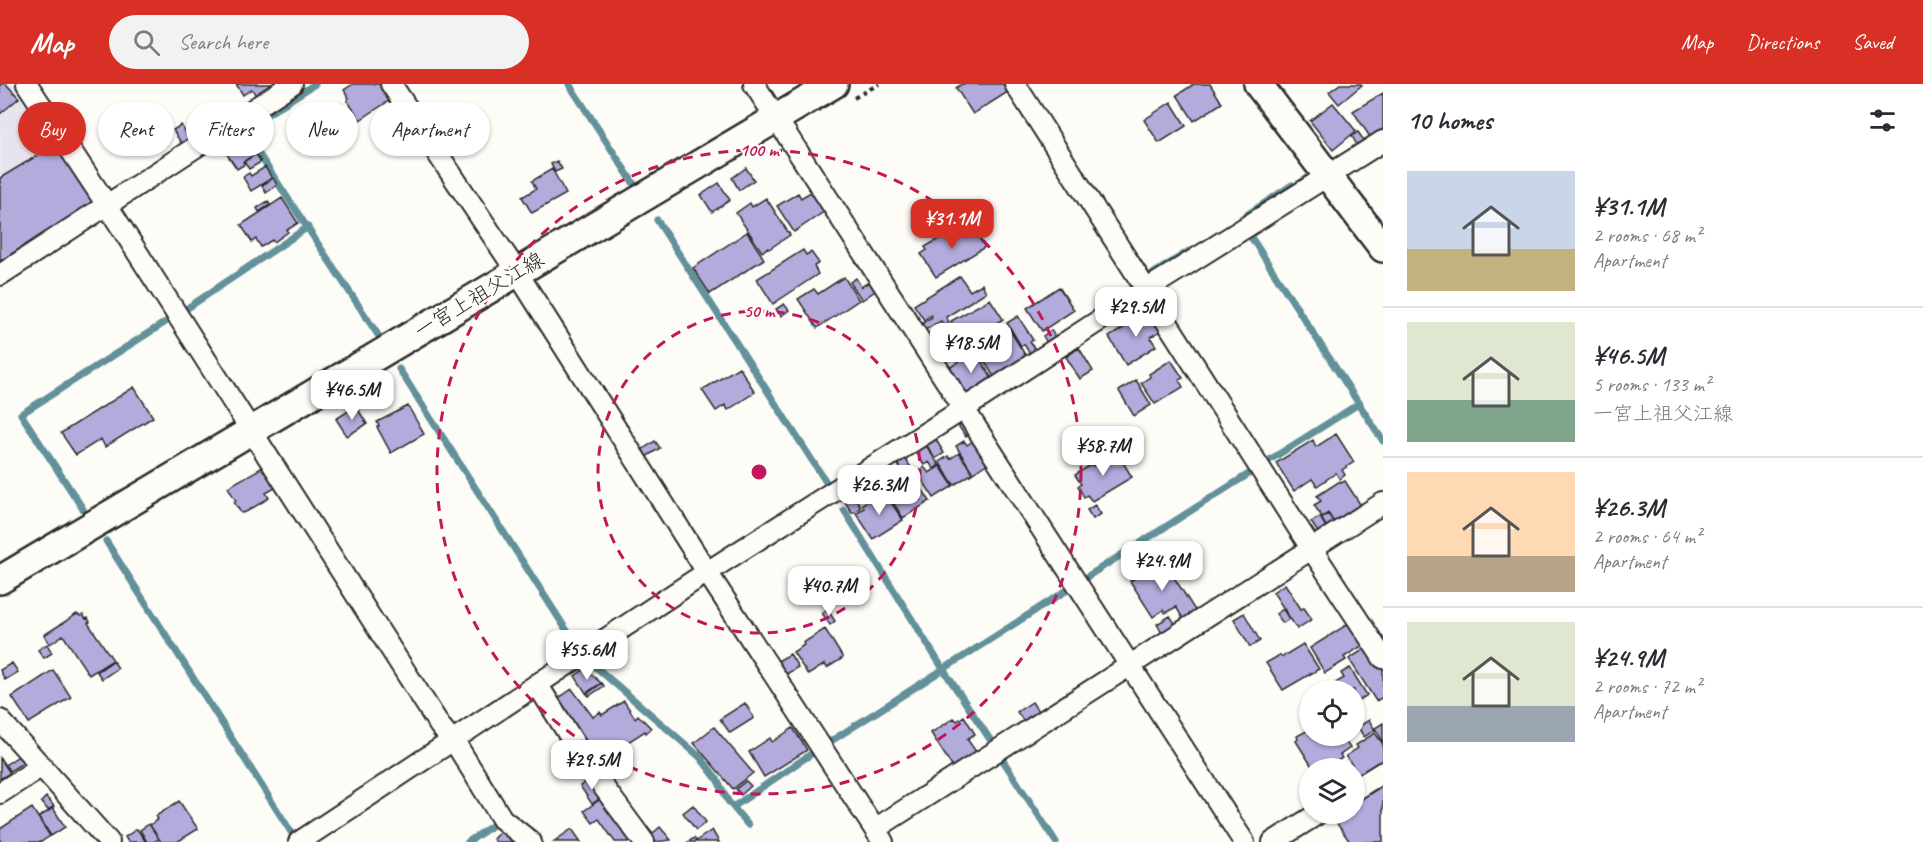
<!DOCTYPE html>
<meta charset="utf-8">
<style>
:root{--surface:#fff;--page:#f2f2f3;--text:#2b2b33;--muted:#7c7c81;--line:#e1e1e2;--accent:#d93025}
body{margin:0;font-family:Caveat,"Klee One",sans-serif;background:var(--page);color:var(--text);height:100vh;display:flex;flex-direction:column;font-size:22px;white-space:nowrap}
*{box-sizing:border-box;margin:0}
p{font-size:20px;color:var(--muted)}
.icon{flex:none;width:33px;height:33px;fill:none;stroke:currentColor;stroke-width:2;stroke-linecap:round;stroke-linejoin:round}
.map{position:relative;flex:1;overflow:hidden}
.drawer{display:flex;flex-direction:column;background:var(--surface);width:540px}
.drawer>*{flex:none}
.banner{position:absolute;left:18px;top:18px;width:570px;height:54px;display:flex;gap:12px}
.fabs{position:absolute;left:1299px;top:596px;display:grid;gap:12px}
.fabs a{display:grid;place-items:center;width:66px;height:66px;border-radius:50%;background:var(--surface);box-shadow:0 2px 4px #0004;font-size:30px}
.price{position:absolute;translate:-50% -51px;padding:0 14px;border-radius:12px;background:#fff;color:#222;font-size:20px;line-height:39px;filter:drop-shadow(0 2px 3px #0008)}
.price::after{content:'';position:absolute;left:50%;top:36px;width:18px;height:14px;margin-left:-9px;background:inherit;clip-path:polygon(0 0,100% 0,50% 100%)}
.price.on{background:var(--accent);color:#fff}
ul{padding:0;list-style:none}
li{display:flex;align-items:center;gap:18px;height:150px;padding:0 24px}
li+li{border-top:2px solid var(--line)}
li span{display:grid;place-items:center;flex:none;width:168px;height:120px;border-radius:0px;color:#555}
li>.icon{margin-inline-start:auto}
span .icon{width:72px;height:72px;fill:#fffc;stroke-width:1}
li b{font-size:26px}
h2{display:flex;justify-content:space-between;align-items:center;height:72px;padding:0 24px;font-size:26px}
.chip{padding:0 21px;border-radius:27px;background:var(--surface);box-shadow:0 2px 4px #0004;font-size:21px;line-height:54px}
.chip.on{background:var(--accent);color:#fff}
header{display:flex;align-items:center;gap:36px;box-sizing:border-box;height:84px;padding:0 30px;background:var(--accent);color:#fff}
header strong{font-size:28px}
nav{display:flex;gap:33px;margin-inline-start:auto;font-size:21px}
.search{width:420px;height:54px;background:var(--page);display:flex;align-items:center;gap:15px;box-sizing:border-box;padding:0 21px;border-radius:33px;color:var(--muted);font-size:22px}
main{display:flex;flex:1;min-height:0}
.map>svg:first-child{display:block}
.built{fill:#e7e4ef}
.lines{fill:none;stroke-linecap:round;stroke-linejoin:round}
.stream{stroke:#629199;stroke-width:7}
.building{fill:#b3abdc;stroke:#2b2b2b;stroke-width:1.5}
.street-casing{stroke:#2b2b2b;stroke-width:24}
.secondary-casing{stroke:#2b2b2b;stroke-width:32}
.path{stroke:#2b2b2b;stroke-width:4;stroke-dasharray:4.5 4.5;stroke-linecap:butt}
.street{stroke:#fdfcf7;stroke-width:20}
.secondary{stroke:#fdfcf7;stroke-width:27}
.ring{fill:none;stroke:#c2185b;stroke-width:3;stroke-dasharray:10 8}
.labels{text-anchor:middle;stroke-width:5;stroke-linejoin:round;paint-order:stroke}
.street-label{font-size:21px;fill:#2b2b2b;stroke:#fdfcf7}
.centre{fill:#c2185b;stroke:#fdfcf7;stroke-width:3}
.ring-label{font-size:18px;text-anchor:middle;font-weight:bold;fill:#c2185b;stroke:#fdfcf7;stroke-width:5;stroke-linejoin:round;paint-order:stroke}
</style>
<header>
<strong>Map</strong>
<div class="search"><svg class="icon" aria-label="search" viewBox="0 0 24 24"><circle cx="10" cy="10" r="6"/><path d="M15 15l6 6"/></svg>Search here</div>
<nav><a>Map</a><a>Directions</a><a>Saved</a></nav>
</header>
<main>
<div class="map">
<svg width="1383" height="758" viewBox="0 0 1383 758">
<rect width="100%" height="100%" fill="#fdfcf7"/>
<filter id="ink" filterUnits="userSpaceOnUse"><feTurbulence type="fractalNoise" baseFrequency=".0167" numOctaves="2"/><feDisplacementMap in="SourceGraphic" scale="12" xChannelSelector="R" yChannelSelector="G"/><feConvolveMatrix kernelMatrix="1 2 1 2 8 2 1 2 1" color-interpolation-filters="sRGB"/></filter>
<g filter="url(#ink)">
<!-- built -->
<path class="built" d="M0 0H19L90 109 91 121 0 180Z"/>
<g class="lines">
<!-- stream -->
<path class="stream" d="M315 0 243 46 378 251
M569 0 634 100
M1242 134 1292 101
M657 136 828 401
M1249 150 1383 357
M1145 187 1148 193 1189 167
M183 227 308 143
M399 285 578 564
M1268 377 1360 319
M83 425 21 330 172 234
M844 426 943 585 993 660
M106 457 293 751
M1085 494 1255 386
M590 578 700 673 717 695 728 717 748 741
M523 621 534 614
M828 659 1072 503
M1002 675 1056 758
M733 723 814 668
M468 758 496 739"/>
</g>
<!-- building -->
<path class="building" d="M0 0H6L19 14 0 30Z
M236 0H274L256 12 252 5 243 11Z
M353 0H380L390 16 360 36 347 16 349 14 344 6Z
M962 0H1007L1011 6 973 30 956 4Z
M1194 0H1210L1222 19 1194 37 1177 11Z
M1340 0H1361L1362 1 1339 20 1329 8Z
M1383 9V45L1370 53 1353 27Z
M1171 18 1186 42 1159 59 1144 36Z
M1333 19 1356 47 1333 66 1310 37Z
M342 20 352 35 338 44 328 29Z
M181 41 191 58 183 62 173 46Z
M239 47 254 70 243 78 245 80 237 85 220 60Z
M1358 48 1365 58 1358 63 1352 52Z
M58 59 94 119 0 177V94Z
M256 70 261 78 249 85 244 78Z
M557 77 562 85 555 88 551 80Z
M265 83 272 94 251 107 243 93 249 89 251 92Z
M746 84 754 96 739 106 732 94Z
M552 85 566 110 532 129 522 113 536 105 532 97Z
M273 94 277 101 266 109 262 102Z
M719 99 730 116 712 128 701 111Z
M812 107 825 127 794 148 777 122 798 109 801 114Z
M282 114 298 139 287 146 288 148 274 158 272 156 261 163 256 155 252 158 241 141Z
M766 114 790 151 769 165 767 164 762 168 736 129 750 119 752 123Z
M268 117 270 121 259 128 257 124Z
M970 140 985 163 936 193 921 170 927 166 925 163 942 153 944 156Z
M747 148 764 175 710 210 693 184Z
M803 166 806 171 811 168 819 179 814 182 818 190 773 220 757 195Z
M960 192 970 207 982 200 986 208 946 233 949 238 944 242 941 237 925 246 921 240 932 233 931 231 924 236 914 221Z
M844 193 859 216 817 244 798 215 814 205 818 210Z
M856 194 861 203 872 196 878 205 862 216 850 198Z
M1059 203 1074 226 1042 247 1027 224Z
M990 215 1003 235 959 263 950 250 956 247 951 237Z
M784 220 789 226 781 232 776 225Z
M1149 228 1161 247 1150 253 1156 262 1126 281 1109 253Z
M1018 232 1033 256 1030 258 1037 268 1031 272 1024 260 1021 262 1007 239Z
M1009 245 1029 277 996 296 980 270 981 269 976 260 982 257 987 265 988 264 986 260Z
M1051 246 1055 253 1047 259 1043 252Z
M1079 264 1093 287 1080 295 1066 273Z
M975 267 993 296 967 312 949 284Z
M1171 276 1183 294 1179 296 1183 303 1155 320 1141 299 1150 293 1149 290Z
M739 283 755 308 728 326 725 321 716 327 702 306Z
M1136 296 1151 321 1134 332 1119 307Z
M134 303 153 333 105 363 101 355 76 371 61 349Z
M356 322 367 340 347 352 336 335Z
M408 322 424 350 391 369 377 343 379 342 377 338Z
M964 336 973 349 966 353 957 340Z
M1336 350 1354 378 1342 386 1345 391 1340 395 1336 389 1317 402 1312 395 1294 407 1276 379 1313 356 1316 363Z
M935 354 944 369 935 375 926 360Z
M976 355 991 377 973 389 956 362 964 357 967 361Z
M655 357 660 364 646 373 642 366Z
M925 360 939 381 934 385 929 378 924 381 915 367Z
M1116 367 1132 393 1092 417 1087 411 1084 413 1078 402 1081 400 1075 391 1092 380 1093 382Z
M959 369 973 389 954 401 939 378 948 372 950 375Z
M904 373 914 388 906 393 896 378Z
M940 382 953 402 934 414 917 388 924 383 929 389Z
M263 383 275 404 266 409 269 414 246 428 241 429 234 418 236 417 228 403Z
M914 393 930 417 903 434 889 412 895 409 893 406Z
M1340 397 1341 399 1345 397 1362 423 1335 440 1328 429 1322 433 1314 421 1321 417 1317 412Z
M851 407 861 423 852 429 842 413Z
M885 410 903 436 873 455 856 429 864 424 862 420 871 415 873 418Z
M1095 421 1101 430 1093 435 1087 426Z
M1328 430 1335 440 1328 445 1321 434Z
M1320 433 1327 445 1319 450 1311 438Z
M1163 476 1196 528 1184 536 1176 523 1165 529 1163 526 1153 533 1130 497Z
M1285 500 1301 525 1304 524 1312 535 1297 545 1273 508Z
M827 525 835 537 830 541 822 529Z
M1283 525 1289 535 1283 539 1276 530Z
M1244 529 1260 557 1250 563 1234 535Z
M77 530 80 532 83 531 86 535 88 534 90 538 88 539 113 576 89 591 63 551 50 560 44 551Z
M1170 532 1177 542 1163 551 1157 540Z
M1351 538 1365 560 1344 573 1346 576 1325 589 1310 564Z
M825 545 843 574 827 584 825 580 808 591 793 568 804 561 803 559Z
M47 560 52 569 44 574 38 566Z
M1303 560 1319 585 1283 606 1266 579 1280 571 1282 573Z
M1369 562 1383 584V613L1376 617 1349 575Z
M790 570 798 583 785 591 776 578Z
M113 577 118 584 102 595 97 588Z
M12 579 18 588 5 596 0 586Z
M1350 584 1367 611 1354 620V606H1338L1334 600 1344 594 1341 589Z
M585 585 601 599 586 609 575 592Z
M53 586 71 613 29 639 12 613Z
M602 599 604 602 589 612 587 610Z
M572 605 593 633 600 628 602 631 624 617 635 634 638 631 651 644 646 649 645 647 600 676 556 616Z
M1032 618 1040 630 1025 639 1017 628Z
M745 619 754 634 730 649 720 635Z
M964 632 975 650 967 655 977 669 953 684 931 649 954 634 957 637Z
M1369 636 1375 646 1364 653 1358 643Z
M1383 639V658L1375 644Z
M714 643 753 689 733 705 694 659Z
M793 644 807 666 764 693 749 668 770 654 772 658Z
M1310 645V651H1327L1333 661 1343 654 1350 664 1340 671 1342 674 1326 684H1313L1296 657 1298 655 1297 652Z
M1375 649 1383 660V677L1359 692 1346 672 1358 664 1356 661Z
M20 671 24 678 10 687 5 681Z
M0 674 10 689 0 695Z
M593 693 603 712 592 720 580 702Z
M746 697 751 702 741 711 736 705Z
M1383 701V758H1350L1333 734 1341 729H1354V720Z
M606 711 638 758H615L599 735 593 739 584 727Z
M46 713 54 722 48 726 41 718Z
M179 717 198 745 177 758H161L150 741 158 735 156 732Z
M693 721 706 738 696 746 683 729Z
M32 724 50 752 41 758H0V745Z
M53 724 65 743 51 752 39 733Z
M149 740 159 755 154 758H147L140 746Z
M648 743 653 749 660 743 671 756 654 758 645 746Z
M137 745 146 758H128L125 753Z
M572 745 581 758H553Z
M501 746 513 758H496L493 755Z
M712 746 719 758H688L694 754 696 757Z"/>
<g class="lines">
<!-- street casing -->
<g class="street-casing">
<path id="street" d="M27 0 107 121 440 642 459 665 502 735 531 758
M391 0 513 182 707 488 883 758
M754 0 1244 758
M1015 0 1311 464 1383 574
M0 191 292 0
M537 600 591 686 644 758
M0 636 109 758
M1354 706 1383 688
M0 709 42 682
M875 745 1383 419
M299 758 707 488 965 324 1146 206 1383 57
M1273 758 1319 729"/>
</g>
<!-- secondary casing -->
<g class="secondary-casing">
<path id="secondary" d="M1258 0 1383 164
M0 496 834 0"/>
</g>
<!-- path -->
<path class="path" d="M854 14 879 0"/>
<!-- street -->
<use href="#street" class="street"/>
<!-- secondary -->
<use href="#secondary" class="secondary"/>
</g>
</g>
<!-- distance rings -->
<g class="ring">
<circle cx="759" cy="388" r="161"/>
<circle cx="759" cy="388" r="322"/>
</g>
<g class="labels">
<!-- street labels -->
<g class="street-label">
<text transform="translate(479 211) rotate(-31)" y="7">一宮上祖父江線</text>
</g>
</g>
<circle cx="759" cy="388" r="9" class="centre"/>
<g class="ring-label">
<text x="759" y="72">100 m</text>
<text x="759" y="233">50 m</text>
</g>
</svg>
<div class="fabs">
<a><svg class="icon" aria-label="locate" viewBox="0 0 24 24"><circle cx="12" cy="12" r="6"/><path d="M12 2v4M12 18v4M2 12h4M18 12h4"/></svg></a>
<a><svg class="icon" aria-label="layers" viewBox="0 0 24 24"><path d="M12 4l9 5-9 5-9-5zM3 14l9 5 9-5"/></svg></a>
</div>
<b class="price on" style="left:952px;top:166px">¥31.1M</b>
<b class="price" style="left:1136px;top:254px">¥29.5M</b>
<b class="price" style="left:971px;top:290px">¥18.5M</b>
<b class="price" style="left:352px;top:337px">¥46.5M</b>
<b class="price" style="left:1103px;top:393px">¥58.7M</b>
<b class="price" style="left:879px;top:432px">¥26.3M</b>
<b class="price" style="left:1162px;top:508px">¥24.9M</b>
<b class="price" style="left:829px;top:533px">¥40.7M</b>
<b class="price" style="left:587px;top:597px">¥55.6M</b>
<b class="price" style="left:592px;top:707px">¥29.5M</b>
<div class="banner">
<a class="chip on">Buy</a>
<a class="chip">Rent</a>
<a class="chip">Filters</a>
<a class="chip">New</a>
<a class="chip">Apartment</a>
</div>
</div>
<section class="drawer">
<h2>10 homes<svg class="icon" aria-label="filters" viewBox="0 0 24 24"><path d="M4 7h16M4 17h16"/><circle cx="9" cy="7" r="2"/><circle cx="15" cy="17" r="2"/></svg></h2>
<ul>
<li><span style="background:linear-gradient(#c9d6e8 65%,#c2b280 0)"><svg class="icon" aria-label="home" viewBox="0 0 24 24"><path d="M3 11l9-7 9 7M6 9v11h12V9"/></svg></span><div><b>¥31.1M</b><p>2 rooms · 68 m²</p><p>Apartment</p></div></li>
<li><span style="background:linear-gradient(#dfe7d0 65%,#7fa58c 0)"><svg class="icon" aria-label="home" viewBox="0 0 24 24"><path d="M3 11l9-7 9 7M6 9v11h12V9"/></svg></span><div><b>¥46.5M</b><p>5 rooms · 133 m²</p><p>一宮上祖父江線</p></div></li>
<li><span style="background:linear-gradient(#ffd9b3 70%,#b9a48a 0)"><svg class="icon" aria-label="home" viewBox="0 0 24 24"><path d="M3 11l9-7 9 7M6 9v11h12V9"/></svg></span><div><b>¥26.3M</b><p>2 rooms · 64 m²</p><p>Apartment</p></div></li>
<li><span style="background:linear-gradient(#dfe7d0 70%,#9aa5b1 0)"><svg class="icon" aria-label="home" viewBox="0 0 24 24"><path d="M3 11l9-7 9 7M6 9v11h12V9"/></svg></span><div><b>¥24.9M</b><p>2 rooms · 72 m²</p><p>Apartment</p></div></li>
</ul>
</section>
</main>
